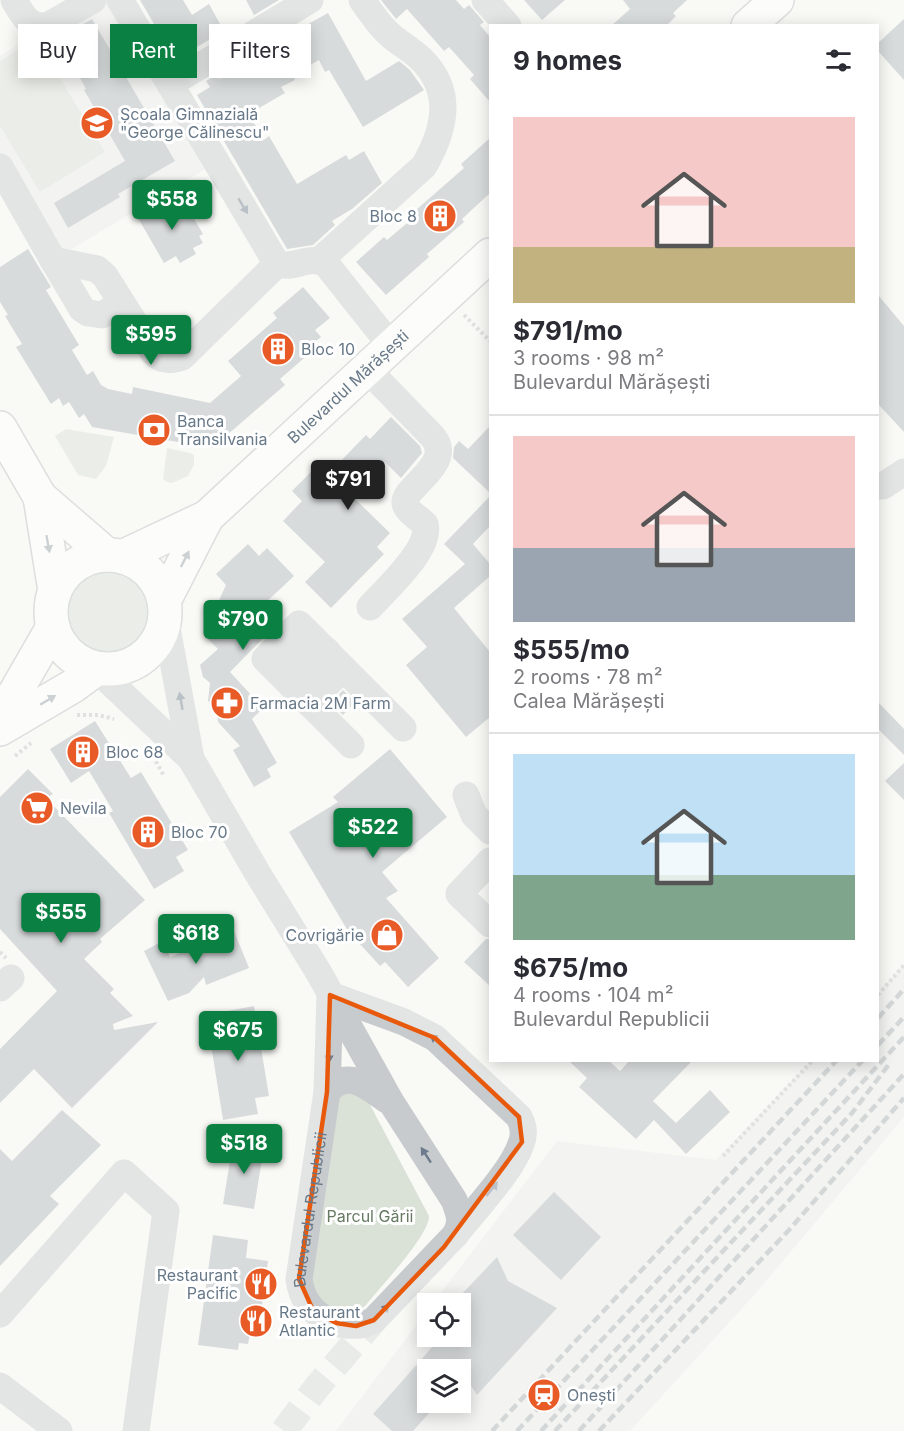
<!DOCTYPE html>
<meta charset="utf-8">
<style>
:root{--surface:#fff;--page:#f7f7f7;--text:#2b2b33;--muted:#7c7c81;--line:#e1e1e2;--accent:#0b8043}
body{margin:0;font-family:Inter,sans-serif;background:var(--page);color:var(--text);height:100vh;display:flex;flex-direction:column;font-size:22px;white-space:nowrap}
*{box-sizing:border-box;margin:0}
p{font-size:20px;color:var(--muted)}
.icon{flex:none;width:33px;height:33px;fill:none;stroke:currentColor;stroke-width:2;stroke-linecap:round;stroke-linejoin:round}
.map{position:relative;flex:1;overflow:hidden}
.side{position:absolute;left:489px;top:24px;width:390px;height:1038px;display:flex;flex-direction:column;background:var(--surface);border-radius:0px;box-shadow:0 3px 15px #0003}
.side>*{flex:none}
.banner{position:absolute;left:18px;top:24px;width:381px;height:54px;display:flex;gap:12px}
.buttons{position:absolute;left:417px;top:1293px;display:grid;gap:12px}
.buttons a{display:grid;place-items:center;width:54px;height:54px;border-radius:0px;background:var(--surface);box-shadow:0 3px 15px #0003;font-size:30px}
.price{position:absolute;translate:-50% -51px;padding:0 14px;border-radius:6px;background:var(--accent);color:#fff;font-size:20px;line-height:39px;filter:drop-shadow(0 2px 3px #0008)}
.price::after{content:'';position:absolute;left:50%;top:36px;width:18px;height:14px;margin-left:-9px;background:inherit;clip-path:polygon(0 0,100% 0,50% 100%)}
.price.current{background:#222;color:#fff}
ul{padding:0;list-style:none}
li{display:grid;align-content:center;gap:12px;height:318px;padding:0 24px}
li+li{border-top:2px solid var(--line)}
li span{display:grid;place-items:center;height:186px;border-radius:0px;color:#555}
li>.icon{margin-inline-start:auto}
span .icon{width:108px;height:108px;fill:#fffc;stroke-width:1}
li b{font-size:26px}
h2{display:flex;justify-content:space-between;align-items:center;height:72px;padding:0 24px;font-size:26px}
.tag{padding:0 21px;border-radius:0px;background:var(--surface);box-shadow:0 3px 15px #0003;font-size:21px;line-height:54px}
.tag.current{background:var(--accent);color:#fff}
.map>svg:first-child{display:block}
.built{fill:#eaebea;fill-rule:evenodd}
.green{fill:#dae1d7}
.building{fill:#b0b7bd}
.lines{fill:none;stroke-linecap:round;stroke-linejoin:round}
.minor-tunnel{stroke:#d4d9da;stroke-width:27;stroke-dasharray:27 14;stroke-linecap:butt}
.major-casing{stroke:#babec2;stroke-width:36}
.path{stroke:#c0c3c5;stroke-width:4;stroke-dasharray:3 3;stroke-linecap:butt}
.minor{stroke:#c7cbce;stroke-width:27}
.major{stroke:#fff;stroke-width:33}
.rail{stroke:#a7adb3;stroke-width:4.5;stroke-dasharray:9 4.5;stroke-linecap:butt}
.oneway{fill:#6c7c8c}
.oneway2{fill:#95a0ac}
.marked{fill:none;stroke:#e8590c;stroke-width:4.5;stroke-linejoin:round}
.labels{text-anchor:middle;stroke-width:6;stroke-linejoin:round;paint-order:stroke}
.poi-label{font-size:16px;fill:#677888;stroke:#fff;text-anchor:start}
.street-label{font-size:16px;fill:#677888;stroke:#fff}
.park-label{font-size:16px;fill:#667a62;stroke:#fff}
</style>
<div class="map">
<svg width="904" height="1431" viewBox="0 0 904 1431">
<rect width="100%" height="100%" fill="#f9f9f6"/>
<!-- built -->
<path class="built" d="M93 0H120L217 162 53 260 0 167V56Z
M904 964V1117L756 1293 630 1431H336L427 1311 428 1336H460V1304L433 1303 557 1141 716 1160 811 1061 878 1060V992ZM428 1370H460V1402H428Z"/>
<!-- green -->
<path class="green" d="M36 39 105 152 40 192 0 126V61Z
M66 429 114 437 106 466 96 479 78 475 55 436Z
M167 448 190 453 194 455V465L188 476 172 483 167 482 163 479Z
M65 612a44 44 0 1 1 88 0a44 44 0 1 1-88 0Z
M344 1089 368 1101 429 1216C429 1236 380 1287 366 1305L360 1310 336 1314 307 1290 336 1101Z"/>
<!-- building -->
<path class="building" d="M140 0H183L192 15 209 4 224 31 175 60Z
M246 0H279L254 15Z
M381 0H456L464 9 469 5 484 22 480 25 490 37V102L470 79 474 75 449 47 444 51 407 9 396 19Z
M524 0H565L542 20Z
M623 0H687L673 13 676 16 666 26H611L630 9Z
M328 13 366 81 399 61 410 70 424 90 363 127 329 70 325 72 319 60 293 75 295 80 281 87 285 93 249 114 264 140 269 136 297 184 346 155 349 160 364 151 382 183 352 209 332 221 335 225 313 245 287 249 197 95 210 87 206 81 216 75 220 79 269 51 267 47Z
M92 19 175 161 118 194 120 197 68 228 54 203 125 161 84 90 86 89 58 38Z
M904 19V80L878 51V43Z
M490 138V193L462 219 464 222 427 254 429 257 386 295 356 262 384 237 387 240 419 213 416 210 464 168 461 164Z
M176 196 185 213 189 210 203 234 199 236 203 243 193 248 196 254 180 263 176 256 164 263 138 218Z
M28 249 51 287 46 290 79 345 72 350 87 375 93 371 101 385 108 389 132 394 133 387 210 403 241 376 228 361 277 318 273 313 303 287 330 318 315 330 321 337 308 348 311 352 280 379 285 385 212 448 92 427 84 414 79 418 69 402 63 406 59 398 51 404 16 347 22 344 5 316 8 315 0 302V267Z
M878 295 904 326V432L878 404Z
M391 417 420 446 422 453 401 478 385 462 352 496 390 533 377 547 384 554 331 608 305 582 325 562 283 521 302 501 292 491 319 464 329 473 366 435 370 439Z
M490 426V493L453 458 454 447 459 441 468 449Z
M490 496V526L473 544 490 564V576L454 608 490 652V717L466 737 406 665 427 647 402 619 465 564 444 544Z
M248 544 259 556 267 548 294 576 263 605 279 622 230 672 263 708 252 719 277 763 267 769 271 777 254 787 233 750 240 746 218 722 217 708 208 701 210 683 203 677 200 665 218 649 204 635 222 617 215 609 226 585 216 574Z
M343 690 355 702 343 715 331 703Z
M878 702 904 729V755L878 729Z
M95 721 131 778 141 772 188 850 176 857 184 871 154 889 109 813 113 811 89 771 71 783 50 749Z
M390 749 447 817 382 872 398 891 386 898 439 958 408 987 385 962 380 966 348 931 289 832 338 802 333 797Z
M904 763V800L885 781Z
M28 769 53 794 46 798 145 900 100 939 102 942 84 959 114 989 110 993 133 1016 113 1024 114 1030 158 1022 72 1108 34 1069 0 1103V1049L57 991 0 929V797Z
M234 931 249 968 206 985 204 977 189 993 168 1001 144 951 163 941 170 957Z
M486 939H490V986L464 962Z
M254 1006 269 1096 255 1098 258 1114 223 1120 209 1032H214L211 1014Z
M568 1060H608L620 1071 630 1060H693L653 1101 676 1123 710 1090 730 1112 686 1154 654 1120 636 1139 579 1087 587 1078Z
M62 1110 101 1145 50 1196 59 1204 0 1266V1149L12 1161Z
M233 1142 264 1146 254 1209 223 1204Z
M554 1192 601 1237 561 1280 513 1235Z
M213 1235 248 1240 246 1258 268 1261 258 1335 250 1334 248 1344 239 1343 238 1350 198 1345Z
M497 1257 508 1281 557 1308 477 1395 461 1370H428V1402H439L413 1431H392L373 1414 442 1336H460V1296Z"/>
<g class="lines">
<!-- minor-tunnel -->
<path class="minor-tunnel" d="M284 1431 317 1387 374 1320"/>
<!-- major casing -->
<g class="major-casing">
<g id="major">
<path d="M748 26 777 0"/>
<path d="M0 428 40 497 107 555"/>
<path d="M40 497 55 591"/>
<circle cx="108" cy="612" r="57"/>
<path id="s2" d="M122 557 207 517 490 255"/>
<path d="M164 601 207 517"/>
<path d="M0 719 53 627"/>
<path d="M0 729 73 686 96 669"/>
</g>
</g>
<!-- path -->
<path class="path" d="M464 315 490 341
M77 715H98L114 719
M15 756 31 743
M153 756 164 776
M0 952 6 958
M878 995 904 965
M723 1156 813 1060"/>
<!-- minor -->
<g class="minor">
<path d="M14 0C22 14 28 28 47 26L93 0"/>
<path d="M120 0 277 264C296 270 309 253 327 265L392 347"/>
<path d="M485 0 508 26"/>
<path d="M170 84 310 0"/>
<path d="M0 167 53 260 97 269 105 276 153 352C161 361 171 361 182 357L277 264"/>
<path d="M53 260 82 309 88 313 102 315 122 303"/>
<path d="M320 260 424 166C445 130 454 91 421 59 411 49 398 43 388 33 378 24 370 11 362 0"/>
<path d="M367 369 433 437C455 464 403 487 405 503 406 511 420 519 425 524 432 549 386 589 370 607"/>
<path d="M878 486H883L904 472"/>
<path d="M165 617 191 759"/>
<path id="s1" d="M96 669 191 759 258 874 319 973 391 1102 454 1200C459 1213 463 1222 455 1235L374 1320C366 1325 356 1326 346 1325 320 1322 302 1305 299 1279L327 1092 330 995"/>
<path d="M279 672 313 638"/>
<path d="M292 686 327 651"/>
<path d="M309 703 343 668"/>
<path d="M351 745 265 659 299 624 403 728"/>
<path d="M466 795 474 815 490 831"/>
<path d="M490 861 459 894 490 924"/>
<path d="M0 988 11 978"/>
<path d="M330 995 404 1022 435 1038 519 1117C524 1126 525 1134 521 1144 512 1171 474 1211 455 1235"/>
<path d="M327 1092C347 1067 368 1087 387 1100"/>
<path d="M0 1314 124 1173 166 1211 136 1431"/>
<path d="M0 1386 59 1431"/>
</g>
<!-- major -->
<use href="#major" class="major"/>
<!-- rail -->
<path class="rail" d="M878 1018 904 989
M878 1045 904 1017
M492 1431 837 1060
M517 1431 863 1060
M541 1431 904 1037
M555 1431 852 1113 890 1063
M579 1431 904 1074
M599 1431 789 1230 904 1098"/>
</g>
<!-- one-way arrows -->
<defs><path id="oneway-solid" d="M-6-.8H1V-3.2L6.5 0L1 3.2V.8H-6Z" transform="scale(1.5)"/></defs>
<g class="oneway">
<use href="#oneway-solid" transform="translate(243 206) rotate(59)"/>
<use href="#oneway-solid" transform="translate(181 701) rotate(-100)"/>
<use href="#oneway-solid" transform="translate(437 1040) rotate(-143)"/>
<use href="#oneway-solid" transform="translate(329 1054) rotate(91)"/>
<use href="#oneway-solid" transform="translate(426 1155) rotate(-123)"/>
<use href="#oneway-solid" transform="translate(492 1189) rotate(-52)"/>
<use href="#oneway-solid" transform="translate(383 1311) rotate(-46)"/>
</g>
<g class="oneway2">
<use href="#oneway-solid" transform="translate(48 544) rotate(80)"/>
<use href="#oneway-solid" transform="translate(185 559) rotate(-63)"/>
<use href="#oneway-solid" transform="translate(48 700) rotate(-31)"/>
</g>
<!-- marked area -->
<path d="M0 0H904V1431H0ZM330 995 435 1038 519 1117 522 1142 444 1247 374 1320 356 1326 336 1323 312 1308 299 1279 327 1092Z" fill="#f9f9f6" fill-opacity=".55" fill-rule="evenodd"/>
<path class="marked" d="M330 995 435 1038 519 1117 522 1142 444 1247 374 1320 356 1326 336 1323 312 1308 299 1279 327 1092Z"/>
<!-- icons -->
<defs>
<g id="school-disc" transform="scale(1.725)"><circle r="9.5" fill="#e95b26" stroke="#fff"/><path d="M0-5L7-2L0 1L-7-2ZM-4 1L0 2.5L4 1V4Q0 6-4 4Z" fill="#fff"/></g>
<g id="building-disc" transform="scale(1.725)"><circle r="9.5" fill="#e95b26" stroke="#fff"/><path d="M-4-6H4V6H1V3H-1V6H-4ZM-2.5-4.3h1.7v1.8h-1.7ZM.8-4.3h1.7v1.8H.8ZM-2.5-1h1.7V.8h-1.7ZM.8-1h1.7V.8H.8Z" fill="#fff"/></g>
<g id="bank-disc" transform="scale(1.725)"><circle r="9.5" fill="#e95b26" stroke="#fff"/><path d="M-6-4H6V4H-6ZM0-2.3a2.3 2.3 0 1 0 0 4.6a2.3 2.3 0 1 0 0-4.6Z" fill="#fff"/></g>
<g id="pharmacy-disc" transform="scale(1.725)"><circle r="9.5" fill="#e95b26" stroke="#fff"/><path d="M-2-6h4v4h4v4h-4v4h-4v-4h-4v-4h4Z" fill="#fff"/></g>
<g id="supermarket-disc" transform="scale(1.725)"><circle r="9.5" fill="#e95b26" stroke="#fff"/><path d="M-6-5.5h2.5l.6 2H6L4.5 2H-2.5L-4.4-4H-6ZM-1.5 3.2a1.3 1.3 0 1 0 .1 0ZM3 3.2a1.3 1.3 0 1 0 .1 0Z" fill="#fff"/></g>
<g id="shop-disc" transform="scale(1.725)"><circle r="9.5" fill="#e95b26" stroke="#fff"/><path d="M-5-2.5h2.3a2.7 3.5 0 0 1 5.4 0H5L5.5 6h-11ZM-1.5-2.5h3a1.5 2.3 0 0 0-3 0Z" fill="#fff"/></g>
<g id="restaurant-disc" transform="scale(1.725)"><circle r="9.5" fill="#e95b26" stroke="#fff"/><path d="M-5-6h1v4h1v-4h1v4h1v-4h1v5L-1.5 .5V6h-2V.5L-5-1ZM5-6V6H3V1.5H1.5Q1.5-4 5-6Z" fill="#fff"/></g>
<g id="station-disc" transform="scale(1.725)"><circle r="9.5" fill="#e95b26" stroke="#fff"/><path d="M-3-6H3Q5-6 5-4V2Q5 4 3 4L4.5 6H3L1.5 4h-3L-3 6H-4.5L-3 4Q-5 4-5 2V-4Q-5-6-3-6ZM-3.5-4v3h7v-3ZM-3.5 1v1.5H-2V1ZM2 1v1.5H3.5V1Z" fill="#fff"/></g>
</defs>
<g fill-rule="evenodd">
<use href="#school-disc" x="97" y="123"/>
<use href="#building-disc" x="440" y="216"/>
<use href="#building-disc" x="278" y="349"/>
<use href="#bank-disc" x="154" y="430"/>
<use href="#pharmacy-disc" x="227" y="703"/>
<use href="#building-disc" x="83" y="752"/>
<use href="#supermarket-disc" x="37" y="808"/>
<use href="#building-disc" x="148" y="832"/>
<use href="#shop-disc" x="387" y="935"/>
<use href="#restaurant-disc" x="261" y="1284"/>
<use href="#restaurant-disc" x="256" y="1321"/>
<use href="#station-disc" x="544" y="1395"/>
</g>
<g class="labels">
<!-- poi labels -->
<g class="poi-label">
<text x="120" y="120">Școala Gimnazială<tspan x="120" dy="18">"George Călinescu"</tspan></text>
<text x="417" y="222" text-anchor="end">Bloc 8</text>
<text x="301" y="355">Bloc 10</text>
<text x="177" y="427">Banca<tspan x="177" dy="18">Transilvania</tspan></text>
<text x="250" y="709">Farmacia 2M Farm</text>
<text x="106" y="758">Bloc 68</text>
<text x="60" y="814">Nevila</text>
<text x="171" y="838">Bloc 70</text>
<text x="364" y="941" text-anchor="end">Covrigărie</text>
<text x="238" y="1281" text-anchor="end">Restaurant<tspan x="238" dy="18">Pacific</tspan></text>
<text x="279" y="1318">Restaurant<tspan x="279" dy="18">Atlantic</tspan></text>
<text x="567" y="1401">Onești</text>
</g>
<!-- street labels -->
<g class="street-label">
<text dy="6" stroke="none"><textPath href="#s2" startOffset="286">Bulevardul Mărășești</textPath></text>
<text dy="6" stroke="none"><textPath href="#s1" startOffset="969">Bulevardul Republicii</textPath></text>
</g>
<!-- park labels -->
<g class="park-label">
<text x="370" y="1222">Parcul Gării</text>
</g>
</g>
</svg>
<div class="buttons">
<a><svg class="icon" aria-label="locate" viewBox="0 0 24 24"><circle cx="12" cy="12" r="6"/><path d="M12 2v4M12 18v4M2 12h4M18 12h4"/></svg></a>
<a><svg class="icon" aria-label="layers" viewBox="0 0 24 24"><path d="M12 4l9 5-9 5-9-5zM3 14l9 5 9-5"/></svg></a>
</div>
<b class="price" style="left:172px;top:231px">$558</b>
<b class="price" style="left:151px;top:366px">$595</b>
<b class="price current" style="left:348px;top:511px">$791</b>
<b class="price" style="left:243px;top:651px">$790</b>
<b class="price" style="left:373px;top:859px">$522</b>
<b class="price" style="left:61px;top:944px">$555</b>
<b class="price" style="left:196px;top:965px">$618</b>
<b class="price" style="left:238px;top:1062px">$675</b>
<b class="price" style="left:244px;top:1175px">$518</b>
<div class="banner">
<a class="tag">Buy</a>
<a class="tag current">Rent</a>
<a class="tag">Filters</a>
</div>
<section class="side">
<h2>9 homes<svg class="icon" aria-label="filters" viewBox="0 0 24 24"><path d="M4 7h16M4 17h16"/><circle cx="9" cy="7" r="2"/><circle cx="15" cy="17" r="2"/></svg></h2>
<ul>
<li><span style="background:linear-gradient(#f6c9c9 70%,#c2b280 0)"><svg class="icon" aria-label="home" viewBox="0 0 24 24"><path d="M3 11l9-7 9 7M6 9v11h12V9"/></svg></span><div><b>$791/mo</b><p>3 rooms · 98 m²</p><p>Bulevardul Mărășești</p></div></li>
<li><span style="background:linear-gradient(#f6c9c9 60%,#9aa5b1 0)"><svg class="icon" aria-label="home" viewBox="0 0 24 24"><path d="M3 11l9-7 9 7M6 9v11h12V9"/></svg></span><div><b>$555/mo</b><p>2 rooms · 78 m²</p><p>Calea Mărășești</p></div></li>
<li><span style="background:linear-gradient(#bfe0f5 65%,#7fa58c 0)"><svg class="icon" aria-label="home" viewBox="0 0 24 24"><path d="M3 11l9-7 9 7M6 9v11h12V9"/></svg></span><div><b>$675/mo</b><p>4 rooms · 104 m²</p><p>Bulevardul Republicii</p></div></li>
</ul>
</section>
</div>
